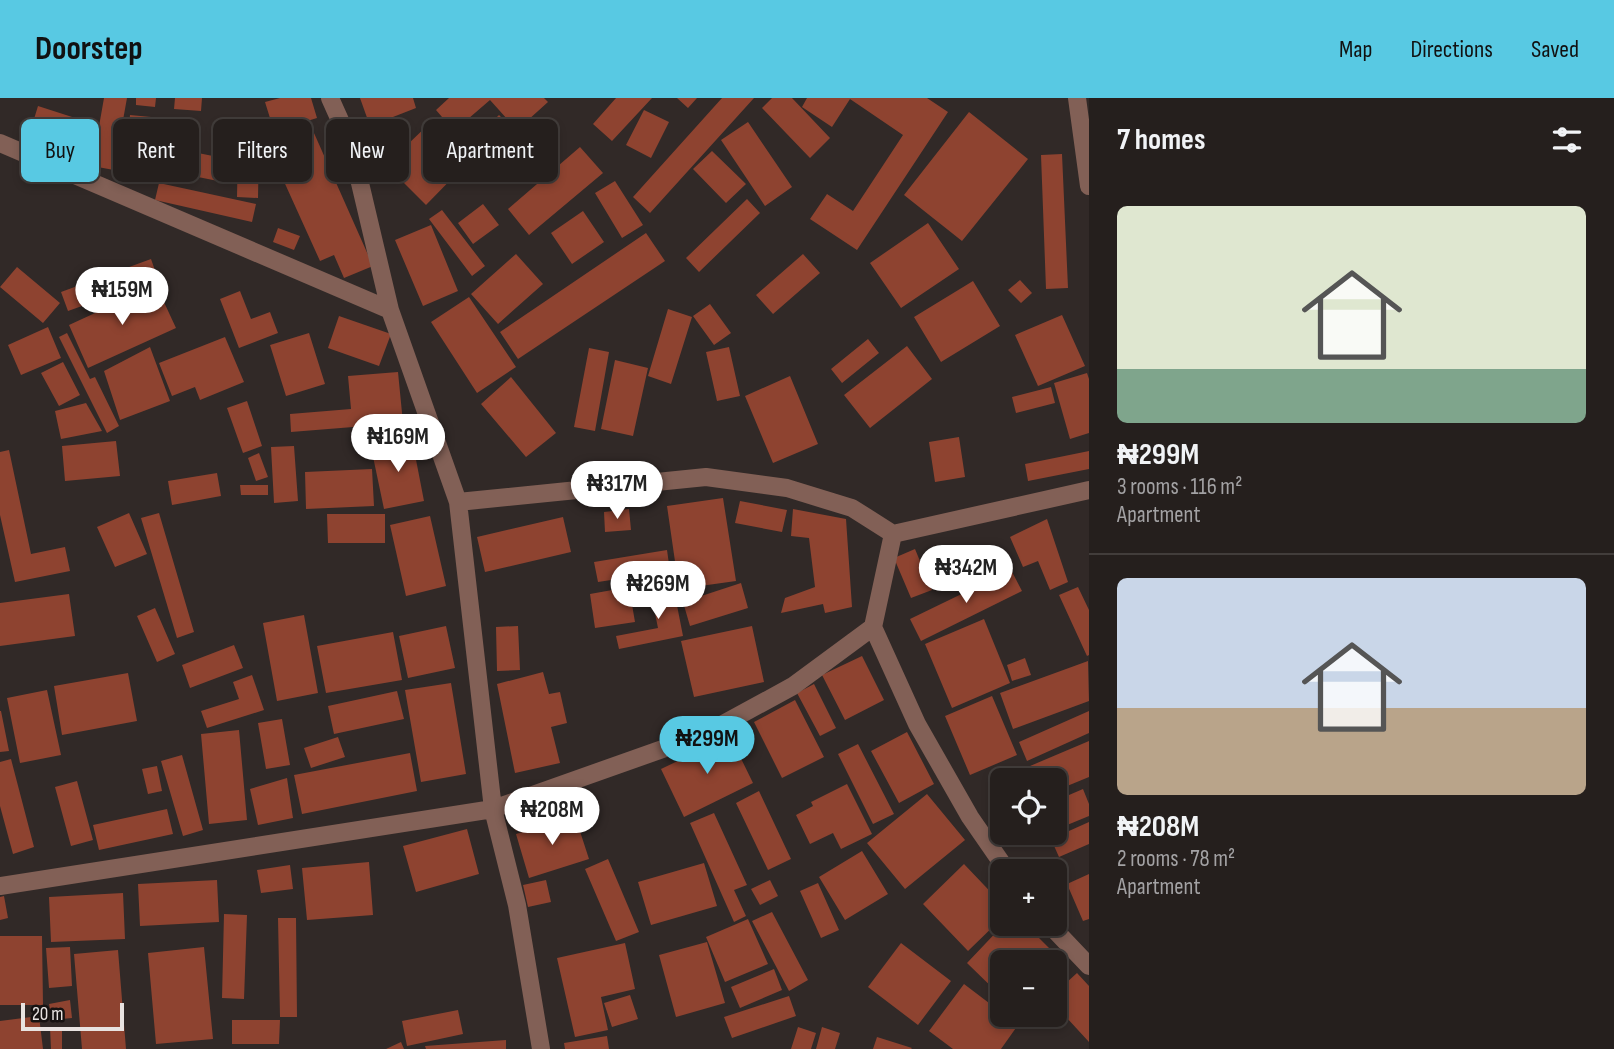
<!DOCTYPE html>
<meta charset="utf-8">
<style>
:root{--surface:#251f1d;--page:#2d2726;--text:#f1f3f6;--muted:#a3a2a4;--line:#423d3b;--accent:#58c9e3}
body{margin:0;font-family:"Sofia Sans Condensed",sans-serif;background:var(--page);color:var(--text);height:100vh;display:flex;flex-direction:column;font-size:26px;white-space:nowrap}
*{box-sizing:border-box;margin:0}
p{font-size:23px;color:var(--muted)}
.icon{flex:none;width:38px;height:38px;fill:none;stroke:currentColor;stroke-width:2;stroke-linecap:round;stroke-linejoin:round}
.map{position:relative;flex:1;overflow:hidden}
.panel{display:flex;flex-direction:column;background:var(--surface);width:525px}
.panel>*{flex:none}
.guide{position:absolute;left:21px;top:21px;width:665px;height:63px;display:flex;gap:14px}
.buttons{position:absolute;left:990px;top:670px;display:grid;gap:14px}
.buttons a{display:grid;place-items:center;width:77px;height:77px;border-radius:10px;background:var(--surface);box-shadow:0 4px 10px #0003,0 0 0 2px var(--line);font-size:35px}
.scale{position:absolute;left:21px;bottom:18px;width:103px;box-sizing:border-box;padding-left:7px;border:4px solid #e8e3e1;border-top:0;font-size:19px;line-height:24px;white-space:nowrap;color:#e8e3e1;-webkit-text-stroke:5px #161211;paint-order:stroke}
.price{position:absolute;translate:-50% -60px;padding:0 16px;border-radius:24px;background:#fff;color:#222;font-size:23px;line-height:46px;filter:drop-shadow(0 2px 4px #0008)}
.price::after{content:'';position:absolute;left:50%;top:42px;width:21px;height:16px;margin-left:-10px;background:inherit;clip-path:polygon(0 0,100% 0,50% 100%)}
.price.active{background:var(--accent);color:#111}
ul{padding:0;list-style:none}
li{display:grid;align-content:center;gap:14px;height:371px;padding:0 28px}
li+li{border-top:2px solid var(--line)}
li span{display:grid;place-items:center;height:217px;border-radius:10px;color:#555}
li>.icon{margin-inline-start:auto}
span .icon{width:126px;height:126px;fill:#fffc;stroke-width:1}
li b{font-size:30px}
h2{display:flex;justify-content:space-between;align-items:center;height:84px;padding:0 28px;font-size:30px}
.tag{padding:0 24px;border-radius:10px;background:var(--surface);box-shadow:0 4px 10px #0003,0 0 0 2px var(--line);font-size:24px;line-height:63px}
.tag.active{background:var(--accent);color:#111}
header{display:flex;align-items:center;gap:42px;box-sizing:border-box;height:98px;padding:0 35px;background:var(--accent);color:#111}
header strong{font-size:33px}
nav{display:flex;gap:38px;margin-inline-start:auto;font-size:24px}
main{display:flex;flex:1;min-height:0}
.map>svg:first-child{display:block}
.building{fill:#8e4330}
.lines{fill:none;stroke-linecap:round;stroke-linejoin:round}
.minor{stroke:#826056;stroke-width:18}
</style>
<header>
<strong>Doorstep</strong>
<nav><a>Map</a><a>Directions</a><a>Saved</a></nav>
</header>
<main>
<div class="map">
<svg width="1089" height="951" viewBox="0 0 1089 951">
<rect width="100%" height="100%" fill="#312927"/>
<!-- building -->
<path class="building" d="M104 0H127L114 72 92 68Z
M136 0H156L155 9 136 7Z
M175 0H202L201 13 174 11Z
M280 0H311L317 20 274 33 265 4Z
M360 0H413L416 10 370 28Z
M449 0H544L548 4 517 32 490 2 454 33 436 12Z
M616 0H652L612 43 593 26Z
M677 0H697L688 10Z
M722 0H754L650 115 633 99Z
M772 0H792L830 40 810 60 762 10Z
M807 0H927L948 14 857 152 810 121 827 96 853 113 903 37 850 1 832 29 802 9Z
M38 8 97 27 84 66 26 47Z
M644 12 669 24 651 60 626 47Z
M969 14 1028 61 962 143 904 97Z
M130 17 151 19 145 75 125 73Z
M499 17 513 31 493 51 479 37Z
M431 24 469 63 426 107 377 58 396 39 406 48Z
M748 24 792 89 765 108 721 42Z
M310 26 373 168 344 180 334 157 320 163 267 46Z
M238 44H259L258 100 237 99Z
M580 49 603 75 529 137 508 111Z
M178 51 233 62 228 85 173 74Z
M712 53 746 86 726 105 693 71Z
M1062 56 1068 190 1046 191 1041 57Z
M615 83 643 127 622 140 595 95Z
M159 85 256 106 252 124 155 102Z
M747 101 760 115 699 174 686 160Z
M483 106 499 127 473 146 458 125Z
M442 112 485 168 472 178 429 121Z
M583 113 604 144 572 166 551 135Z
M928 125 959 171 901 210 870 165Z
M431 127 458 193 423 208 395 142Z
M278 130 300 138 294 152 273 144Z
M646 135 665 163 518 261 500 234Z
M516 156 543 186 498 226 471 196Z
M803 156 820 175 773 216 756 197Z
M151 161 158 181 68 213 61 194Z
M17 169 60 205 43 225 0 189Z
M1020 182 1032 195 1021 205 1008 192Z
M973 183 1000 228 941 264 914 219Z
M156 187 176 230 88 270 69 227Z
M240 193 251 221 270 214 278 235 239 250 220 201Z
M469 199 516 269 477 295 431 224Z
M710 206 731 235 714 247 693 218Z
M668 211 692 219 671 286 648 278Z
M1062 217 1085 268 1038 288 1015 237Z
M339 218 391 236 379 268 328 250Z
M48 229 61 260 21 277 8 247Z
M67 235 90 281 95 279 119 328 107 335 59 239Z
M309 235 325 286 286 298 270 247Z
M225 239 244 284 200 302 195 289 172 298 159 265Z
M868 241 879 255 842 285 831 271Z
M907 248 932 281 870 330 844 297Z
M150 249 170 303 120 322 104 273Z
M729 249 740 298 717 303 706 254Z
M589 250 609 254 595 333 574 329Z
M615 262 648 270 633 338 601 331Z
M63 264 80 297 59 308 41 275Z
M398 274 403 325 291 334 290 316 351 311 348 278Z
M1087 275 1089 281V335L1070 341 1054 285Z
M790 278 818 346 773 365 745 298Z
M511 279 556 335 526 359 481 306Z
M1051 289 1055 305 1016 315 1012 299Z
M247 303 262 348 243 355 227 310Z
M86 305 102 333 61 341 55 313Z
M959 339 965 379 935 384 929 344Z
M412 341 424 403 384 411 371 349Z
M116 343 120 378 65 383 62 348Z
M294 348 298 403 274 405 271 349Z
M9 352 31 456 65 449 70 473 15 484 0 417V354Z
M1089 353V371L1028 383 1025 366Z
M259 355 268 379 256 383 248 360Z
M372 371 374 408 306 411 305 374Z
M217 375 221 398 172 407 168 383Z
M240 387H268V397H241Z
M723 400 736 483 679 491 667 408Z
M740 403 787 412 782 434 735 425Z
M629 411 631 432 605 434 604 414Z
M793 411 846 421 852 509 825 515 823 506 781 515 785 500 815 489 809 440 791 438Z
M129 415 147 456 115 469 97 429Z
M159 415 194 534 177 540 141 420Z
M327 416H385V445H328Z
M430 418 446 488 406 498 390 427Z
M563 419 571 454 485 474 477 439Z
M1047 421 1068 484 1050 492 1038 463 1023 469 1010 439Z
M915 451 932 492 911 500 894 460Z
M667 452 670 473 598 484 594 464Z
M1011 472 1022 493 921 543 910 521Z
M741 485 748 510 690 528 683 504Z
M673 487 683 538 619 551 616 538 658 530 650 491Z
M629 489 635 524 595 530 590 496Z
M1078 489 1089 512V557L1087 558 1059 497Z
M69 496 75 538 0 548V505Z
M155 510 175 556 157 564 137 518Z
M304 517 318 595 277 603 263 525Z
M984 521 1010 585 952 610 925 546Z
M446 528 455 570 408 580 399 538Z
M518 528 520 572 497 573 496 529Z
M752 528 764 584 694 599 681 543Z
M393 534 402 582 326 595 317 548Z
M234 547 243 570 190 590 182 567Z
M862 558 884 602 845 622 822 577Z
M1025 560 1031 577 1012 583 1007 567Z
M1088 563 1089 603 1013 631 1000 595Z
M543 574 549 596 560 594 567 625 551 629 560 665 515 675 497 586Z
M128 575 137 623 62 637 54 588Z
M252 577 264 612 207 630 201 613 239 601 233 584Z
M451 585 466 676 421 684 405 592Z
M814 586 836 630 820 638 797 595Z
M47 592 61 657 20 665 7 600Z
M397 593 404 621 334 636 328 608Z
M992 598 1017 657 970 677 945 618Z
M795 602 824 659 782 680 754 624Z
M0 613H1L9 653 0 654Z
M1089 613V635L1027 663 1019 644Z
M282 621 290 667 266 671 258 625Z
M239 632 247 722 209 726 201 636Z
M907 634 934 686 899 705 871 653Z
M730 638 753 685 684 719 661 671Z
M338 639 345 659 311 670 304 650Z
M1089 643V679L1055 693V682H1003V696L997 682Z
M858 646 894 716 873 726 838 656Z
M410 655 417 693 302 716 294 677Z
M182 657 203 732 183 738 161 663Z
M11 661 34 749 13 756 0 708V664Z
M157 668 162 693 148 696 142 671Z
M287 680 293 720 258 727 250 691Z
M77 683 93 742 71 748 55 689Z
M847 686 872 736 841 751 833 735 810 746 796 717 813 708 811 704Z
M1083 691 1089 706V718L1055 732V703Z
M759 693 791 761 768 772 736 705Z
M927 696 965 742 905 791 867 745Z
M167 711 173 736 99 752 93 727Z
M531 714 536 723 516 733 512 725Z
M714 715 747 787 734 792 746 818 734 824 690 725Z
M575 718 589 761 529 780 516 736Z
M1089 724V746L1059 759 1051 741Z
M467 731 479 776 416 794 403 748Z
M1017 735H1048L1022 746Z
M862 753 888 796 845 822 819 779Z
M608 761 639 834 616 843 585 771Z
M369 764 373 817 307 822 302 770Z
M704 765 717 808 651 827 638 784Z
M964 766 1003 807V819L968 853 923 806Z
M290 767 293 791 261 795 257 772Z
M1089 776V821L1083 823 1067 786Z
M217 782 219 824 140 828 138 786Z
M546 782 551 804 528 809 523 787Z
M770 782 778 798 760 807 751 791Z
M818 785 839 832 821 840 800 793Z
M123 795 125 841 51 844 49 799Z
M4 798 8 820 0 822V799Z
M772 814 808 882 789 893 752 823Z
M224 816 247 817 244 901 222 900Z
M278 820H296L297 919H280Z
M748 821 768 866 725 884 706 839Z
M1004 826H1025L1062 863 1055 870V864H1003V900L967 865Z
M0 838H42L43 907H0Z
M707 844 725 905 676 919 659 857Z
M625 845 635 891 601 899 608 932 575 939 557 860Z
M901 845 951 883 918 927 868 889Z
M70 849 72 888 49 890 46 850Z
M204 849 213 941 156 946 148 855Z
M118 852 126 951H82L74 856Z
M774 871 782 892 740 910 731 889Z
M1077 875 1089 888V944L1055 907V895Z
M964 886 1018 927 1001 951H953L929 933Z
M630 897 638 921 612 929 604 905Z
M789 898 796 918 732 940 724 919Z
M70 902 72 920 52 922 49 906Z
M458 912 463 936 407 948 402 923Z
M39 918 43 951H0V923Z
M232 922H280L279 946H232Z
M50 929H62V951H51Z
M798 929 816 935 811 951H791Z
M822 929 840 935 835 951H816Z
M607 938 609 951H565L564 945Z
M877 939 912 950 911 951H873Z
M506 942V951H426L425 948Z
M401 944 404 951H386Z"/>
<g class="lines">
<!-- minor -->
<path class="minor" d="M330 0 351 47 390 212 458 404 493 711 517 807 541 951
M1077 0 1089 88
M0 45 390 212
M458 404 706 379 787 390 852 410 893 436 1089 392
M873 529 917 626 970 719 1008 774
M0 788 493 711 705 636 793 588 873 529 893 436
M1049 826 1089 868"/>
</g>
</svg>
<div class="buttons">
<a><svg class="icon" aria-label="locate" viewBox="0 0 24 24"><circle cx="12" cy="12" r="6"/><path d="M12 2v4M12 18v4M2 12h4M18 12h4"/></svg></a>
<a>+</a>
<a>−</a>
</div>
<div class="scale">20 m</div>
<b class="price" style="left:122px;top:229px">₦159M</b>
<b class="price" style="left:398px;top:376px">₦169M</b>
<b class="price" style="left:617px;top:423px">₦317M</b>
<b class="price" style="left:966px;top:507px">₦342M</b>
<b class="price" style="left:658px;top:523px">₦269M</b>
<b class="price active" style="left:707px;top:678px">₦299M</b>
<b class="price" style="left:552px;top:749px">₦208M</b>
<div class="guide">
<a class="tag active">Buy</a>
<a class="tag">Rent</a>
<a class="tag">Filters</a>
<a class="tag">New</a>
<a class="tag">Apartment</a>
</div>
</div>
<section class="panel">
<h2>7 homes<svg class="icon" aria-label="filters" viewBox="0 0 24 24"><path d="M4 7h16M4 17h16"/><circle cx="9" cy="7" r="2"/><circle cx="15" cy="17" r="2"/></svg></h2>
<ul>
<li><span style="background:linear-gradient(#dfe7d0 75%,#7fa58c 0)"><svg class="icon" aria-label="home" viewBox="0 0 24 24"><path d="M3 11l9-7 9 7M6 9v11h12V9"/></svg></span><div><b>₦299M</b><p>3 rooms · 116 m²</p><p>Apartment</p></div></li>
<li><span style="background:linear-gradient(#c9d6e8 60%,#b9a48a 0)"><svg class="icon" aria-label="home" viewBox="0 0 24 24"><path d="M3 11l9-7 9 7M6 9v11h12V9"/></svg></span><div><b>₦208M</b><p>2 rooms · 78 m²</p><p>Apartment</p></div></li>
</ul>
</section>
</main>
